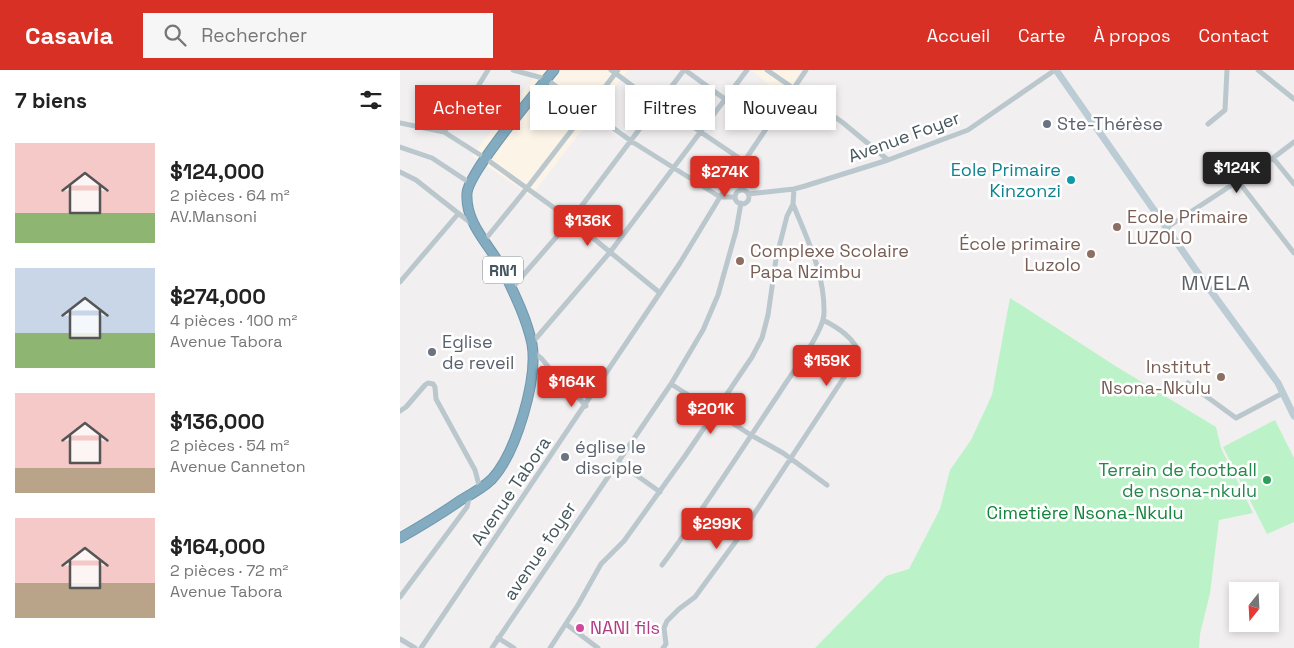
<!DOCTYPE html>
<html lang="fr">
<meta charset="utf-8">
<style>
:root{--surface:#fff;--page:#f6f6f6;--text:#222;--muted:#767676;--accent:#d93025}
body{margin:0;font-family:"Space Grotesk",sans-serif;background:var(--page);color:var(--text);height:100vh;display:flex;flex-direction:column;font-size:19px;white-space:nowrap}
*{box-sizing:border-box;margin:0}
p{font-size:16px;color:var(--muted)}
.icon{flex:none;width:28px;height:28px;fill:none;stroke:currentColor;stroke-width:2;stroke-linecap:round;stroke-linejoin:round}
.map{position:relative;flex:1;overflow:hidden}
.sheet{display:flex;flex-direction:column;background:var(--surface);width:400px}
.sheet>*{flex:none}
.top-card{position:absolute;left:15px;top:15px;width:475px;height:45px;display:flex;gap:10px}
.needle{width:32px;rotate:198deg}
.buttons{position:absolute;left:829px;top:512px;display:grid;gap:10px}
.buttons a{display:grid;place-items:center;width:50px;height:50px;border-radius:0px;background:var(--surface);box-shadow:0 2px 8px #0003;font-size:25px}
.price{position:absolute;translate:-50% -42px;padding:0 11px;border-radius:5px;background:var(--accent);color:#fff;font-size:16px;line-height:32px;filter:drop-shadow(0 1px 2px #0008)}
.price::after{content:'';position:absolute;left:50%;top:30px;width:15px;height:11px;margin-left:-8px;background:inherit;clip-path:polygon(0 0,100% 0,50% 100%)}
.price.current{background:#222;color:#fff}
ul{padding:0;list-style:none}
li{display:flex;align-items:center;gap:15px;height:125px;padding:0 15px}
li span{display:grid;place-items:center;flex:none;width:140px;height:100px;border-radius:0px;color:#555}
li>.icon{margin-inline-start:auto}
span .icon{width:60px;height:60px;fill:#fffc;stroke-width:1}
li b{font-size:21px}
h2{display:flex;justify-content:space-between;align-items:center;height:60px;padding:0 15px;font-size:21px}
.chip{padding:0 18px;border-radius:0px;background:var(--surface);box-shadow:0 2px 8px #0003;font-size:18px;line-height:45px}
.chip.current{background:var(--accent);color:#fff}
header{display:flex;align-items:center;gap:30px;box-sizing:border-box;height:70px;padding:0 25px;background:var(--accent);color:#fff}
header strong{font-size:24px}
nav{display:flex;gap:28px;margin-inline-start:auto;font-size:18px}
.search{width:350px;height:45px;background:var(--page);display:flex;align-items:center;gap:12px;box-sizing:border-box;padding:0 18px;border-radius:0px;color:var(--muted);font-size:19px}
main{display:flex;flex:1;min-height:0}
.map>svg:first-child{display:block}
.commercial{fill:#fdf4e8}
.green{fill:#bbf2c8}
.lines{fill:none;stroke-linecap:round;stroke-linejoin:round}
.highway-casing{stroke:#6f97ad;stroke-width:11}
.street{stroke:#bac7cd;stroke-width:5}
.secondary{stroke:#bcccd5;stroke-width:7}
.highway{stroke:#84acc1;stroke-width:9}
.worship-dot{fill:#6b7280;stroke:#fff;stroke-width:2}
.culture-dot{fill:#0f9aa8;stroke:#fff;stroke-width:2}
.education-dot{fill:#8d6e63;stroke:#fff;stroke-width:2}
.leisure-dot{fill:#2e9e5b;stroke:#fff;stroke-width:2}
.hotel-dot{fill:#d1479c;stroke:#fff;stroke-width:2}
.labels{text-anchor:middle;stroke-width:5;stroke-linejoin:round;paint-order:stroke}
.shield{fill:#fff;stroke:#7e898e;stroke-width:1}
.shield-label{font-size:16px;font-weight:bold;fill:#46575e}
.worship-label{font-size:18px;fill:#5b616d;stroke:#fff;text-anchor:start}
.street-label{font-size:18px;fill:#46575e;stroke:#fff}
.culture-label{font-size:18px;fill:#0d838f;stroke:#fff;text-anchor:end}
.education-label{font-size:18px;fill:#785e54;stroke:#fff;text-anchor:start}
.leisure-label{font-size:18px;fill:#27864d;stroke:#fff;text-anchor:end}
.park-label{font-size:18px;fill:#118539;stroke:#fff}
.hotel-label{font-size:18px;fill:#b23c85;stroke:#fff;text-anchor:start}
.quarter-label{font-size:20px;letter-spacing:1px;fill:#5c6165;stroke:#fff}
</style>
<header>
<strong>Casavia</strong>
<div class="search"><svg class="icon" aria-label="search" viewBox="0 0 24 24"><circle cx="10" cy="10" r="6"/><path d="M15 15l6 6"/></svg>Rechercher</div>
<nav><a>Accueil</a><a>Carte</a><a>À propos</a><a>Contact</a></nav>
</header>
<main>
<section class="sheet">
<h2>7 biens<svg class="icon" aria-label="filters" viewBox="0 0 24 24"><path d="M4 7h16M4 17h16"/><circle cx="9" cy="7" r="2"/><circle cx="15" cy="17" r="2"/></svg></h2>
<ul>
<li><span style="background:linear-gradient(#f6c9c9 70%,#8fb573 0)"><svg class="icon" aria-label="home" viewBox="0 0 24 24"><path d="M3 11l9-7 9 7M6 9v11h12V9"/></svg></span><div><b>$124,000</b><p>2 pièces · 64 m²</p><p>AV.Mansoni</p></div></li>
<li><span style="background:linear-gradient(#c9d6e8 65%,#8fb573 0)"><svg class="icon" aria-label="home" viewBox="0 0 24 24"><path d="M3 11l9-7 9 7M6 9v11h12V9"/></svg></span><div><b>$274,000</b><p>4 pièces · 100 m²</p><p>Avenue Tabora</p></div></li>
<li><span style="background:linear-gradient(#f6c9c9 75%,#b9a48a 0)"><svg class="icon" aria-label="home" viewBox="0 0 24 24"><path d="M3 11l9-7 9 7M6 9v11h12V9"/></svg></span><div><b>$136,000</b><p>2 pièces · 54 m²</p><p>Avenue Canneton</p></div></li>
<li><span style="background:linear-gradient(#f6c9c9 65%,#b9a48a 0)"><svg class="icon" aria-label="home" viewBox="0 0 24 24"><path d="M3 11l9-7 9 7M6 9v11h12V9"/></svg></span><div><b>$164,000</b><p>2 pièces · 72 m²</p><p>Avenue Tabora</p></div></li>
</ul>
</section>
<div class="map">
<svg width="894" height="578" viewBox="0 0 894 578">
<rect width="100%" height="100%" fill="#f2eff0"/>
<!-- commercial -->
<path class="commercial" d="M140 0H228L131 126 72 86Z
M351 0H408L389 31Z"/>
<!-- green -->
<path class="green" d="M610 228 717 297 816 357 821 378 853 443 819 450 810 523 800 564 799 578H415L486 506 509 499 540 439 550 400 571 370 592 325Z
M875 350 894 388V452L867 464 823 377Z"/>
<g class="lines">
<!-- highway casing -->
<g class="highway-casing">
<path id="highway" d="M0 468C21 456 41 444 61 430 72 424 83 418 92 409 116 383 138 309 132 274 127 249 114 223 103 200 90 175 65 154 67 123 69 101 137 21 154 0"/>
</g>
<!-- street -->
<path class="street" d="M113 0 146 9 231 71 320 127 406 0
M211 0 234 17 345 92
M285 0 366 59
M367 0 442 52 488 90
M858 0 894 29
M0 53 44 62 85 88 171 150 260 223
M808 54 825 40 827 0
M44 62 77 18 88 0
M0 77 32 88 70 113
M873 88 894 114
M0 102 16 110 72 154
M838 111 894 183
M335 127a7 7 0 1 1 14 0a7 7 0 1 1-14 0Z
M348 124 394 119 405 116 488 90 568 60 655 0
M766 158 873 88 894 72
M84 171 127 118 218 0
M0 212 58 144
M112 218 171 150 284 0
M132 273 211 181 347 0
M133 286 137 285 142 289 164 316 175 324 186 336
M788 313 836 348 883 323
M271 314 351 365 383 383 427 415
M0 341 6 337 25 315 28 313 33 314 35 317 36 329 75 400 80 419
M218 392 260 422
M262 495C304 439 341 380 380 322 391 304 424 262 424 243 425 204 407 169 393 134
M0 527 67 437 70 425
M166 554 198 578
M98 568 114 578
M0 569 15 578
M21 578 280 193 320 127H335
M92 578 271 314 303 260 318 225 336 161 341 133
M150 578 178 535 201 494 224 471 285 386 352 287 362 268 368 245 376 189 387 146 393 134 394 119
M263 578 266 574 264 558 267 551 279 539 295 527 339 467 458 286C459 270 435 256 423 250"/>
<!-- secondary -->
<path class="secondary" d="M656 0 805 213 878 313 894 346"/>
<!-- highway -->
<use href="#highway" class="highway"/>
</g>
<!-- markers -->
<g class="worship-dot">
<circle cx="647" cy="54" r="5"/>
<circle cx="32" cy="282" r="5"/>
<circle cx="165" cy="387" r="5"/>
</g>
<circle class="culture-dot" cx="671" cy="110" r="5"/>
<g class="education-dot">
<circle cx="717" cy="157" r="5"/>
<circle cx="691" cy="184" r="5"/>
<circle cx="340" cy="191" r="5"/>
<circle cx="821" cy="307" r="5"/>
</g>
<circle class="leisure-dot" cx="867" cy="410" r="5"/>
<circle class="hotel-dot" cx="180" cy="558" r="5"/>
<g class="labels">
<!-- shield labels -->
<rect class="shield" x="83" y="186.5" width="40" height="27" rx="4"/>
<g class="shield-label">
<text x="103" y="206">RN1</text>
</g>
<!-- worship labels -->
<g class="worship-label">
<text x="657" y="60">Ste-Thérèse</text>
<text x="42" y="278">Eglise<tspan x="42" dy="21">de reveil</tspan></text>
<text x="175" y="383">église le<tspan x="175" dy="21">disciple</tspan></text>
</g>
<!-- street labels -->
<g class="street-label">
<text transform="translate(504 67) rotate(-20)" y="6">Avenue Foyer</text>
<text transform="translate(111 421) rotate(-56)" y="6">Avenue Tabora</text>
<text transform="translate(140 481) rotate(-56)" y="6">avenue foyer</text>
</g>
<!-- culture labels -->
<g class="culture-label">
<text x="661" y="106">Eole Primaire<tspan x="661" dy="21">Kinzonzi</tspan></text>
</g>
<!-- education labels -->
<g class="education-label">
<text x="727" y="153">Ecole Primaire<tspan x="727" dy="21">LUZOLO</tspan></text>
<text x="681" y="180" text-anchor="end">École primaire<tspan x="681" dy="21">Luzolo</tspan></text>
<text x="350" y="187">Complexe Scolaire<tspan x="350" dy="21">Papa Nzimbu</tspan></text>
<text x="811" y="303" text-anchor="end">Institut<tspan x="811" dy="21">Nsona-Nkulu</tspan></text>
</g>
<!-- leisure labels -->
<g class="leisure-label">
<text x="857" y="406">Terrain de football<tspan x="857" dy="21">de nsona-nkulu</tspan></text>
</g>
<!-- park labels -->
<g class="park-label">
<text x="685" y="449">Cimetière Nsona-Nkulu</text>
</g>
<!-- hotel labels -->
<g class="hotel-label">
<text x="190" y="564">NANI fils</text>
</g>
<!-- quarter labels -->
<g class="quarter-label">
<text x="816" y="220">MVELA</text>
</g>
</g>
</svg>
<div class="buttons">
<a><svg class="needle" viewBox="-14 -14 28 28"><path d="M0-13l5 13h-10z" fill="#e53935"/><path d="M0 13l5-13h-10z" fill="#767676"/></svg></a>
</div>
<b class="price current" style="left:837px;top:124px">$124K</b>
<b class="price" style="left:325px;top:128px">$274K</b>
<b class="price" style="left:188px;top:177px">$136K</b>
<b class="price" style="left:427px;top:317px">$159K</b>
<b class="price" style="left:172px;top:338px">$164K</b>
<b class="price" style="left:311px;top:365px">$201K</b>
<b class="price" style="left:317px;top:480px">$299K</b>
<div class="top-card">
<a class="chip current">Acheter</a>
<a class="chip">Louer</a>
<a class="chip">Filtres</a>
<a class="chip">Nouveau</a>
</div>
</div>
</main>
